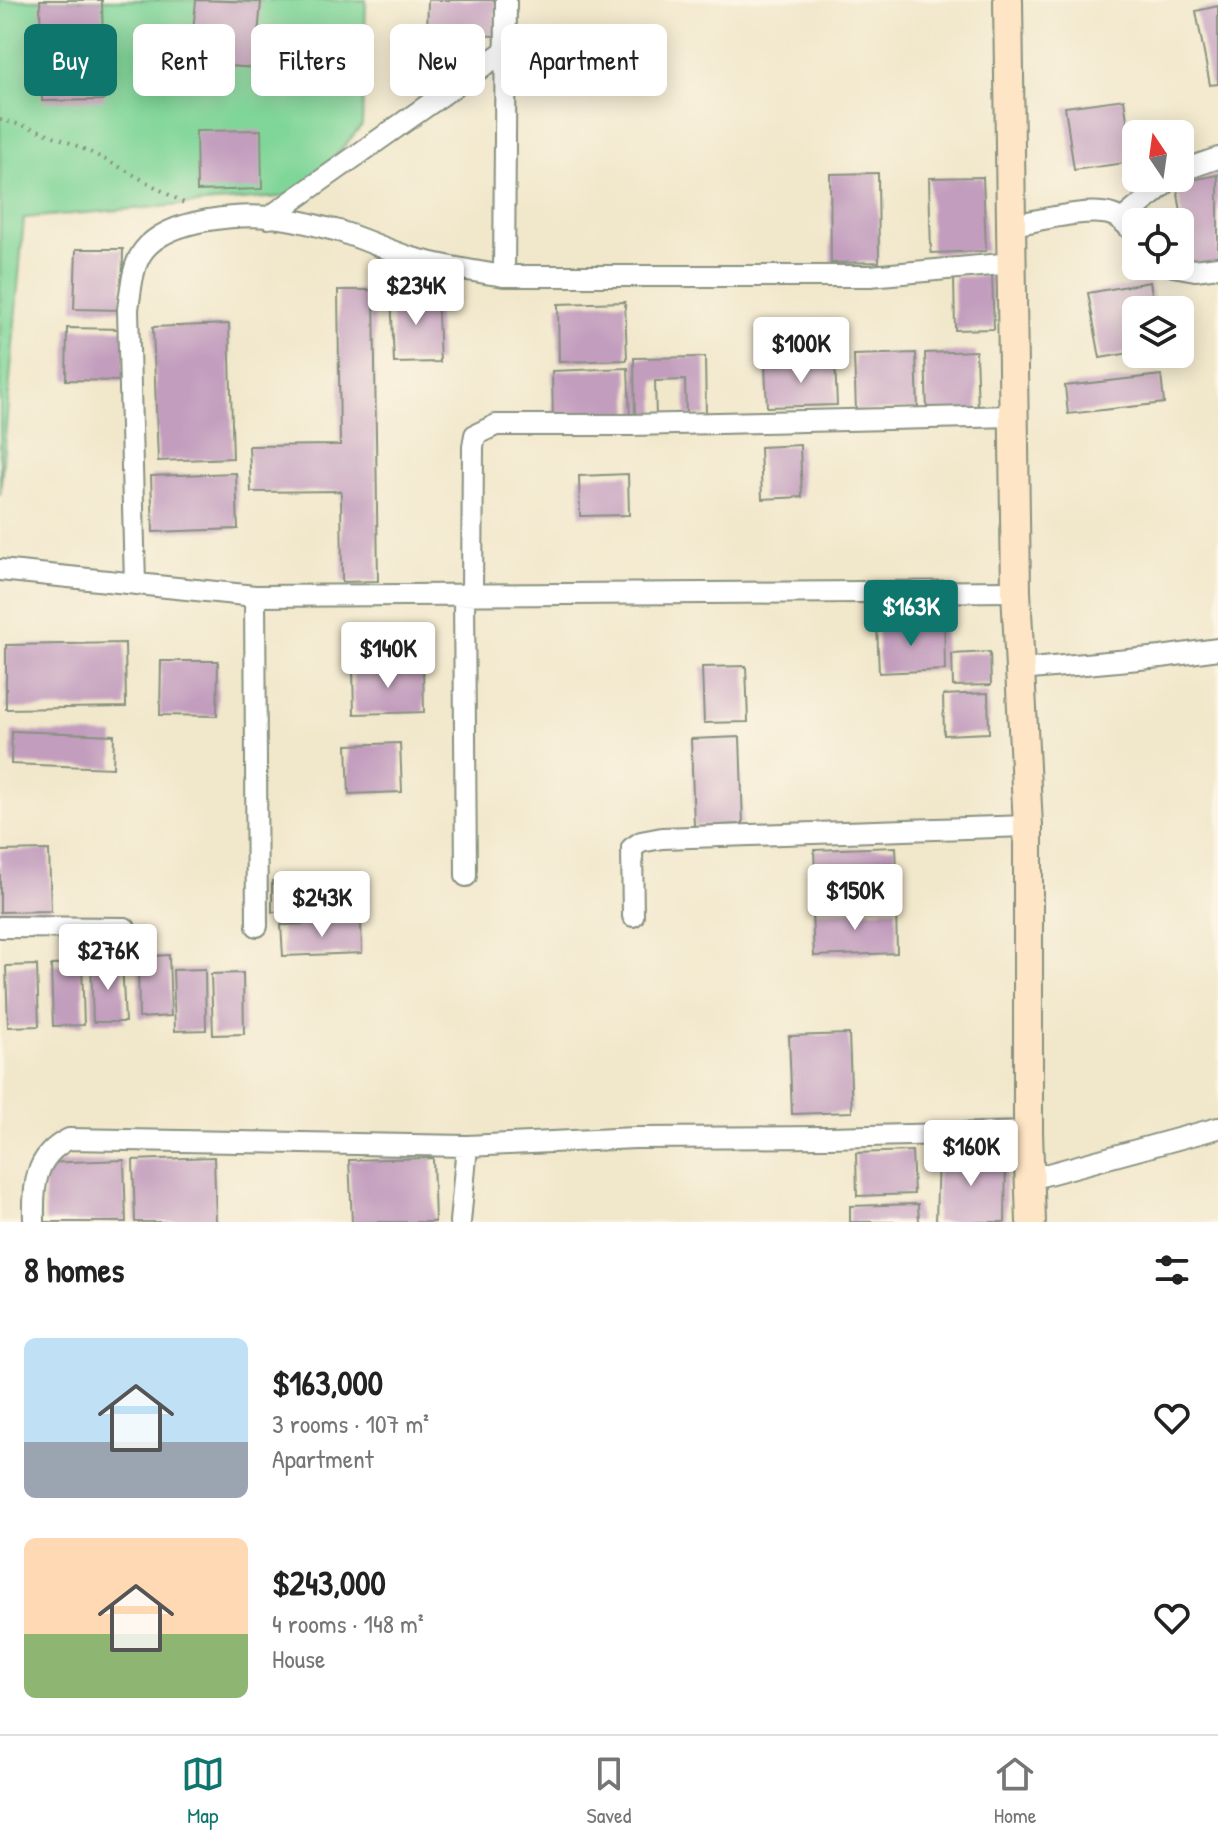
<!DOCTYPE html>
<meta charset="utf-8">
<style>
:root{--surface:#fff;--page:#f6f6f6;--text:#222;--muted:#767676;--line:#e0e0e0;--accent:#0f766e}
body{margin:0;font-family:"Patrick Hand",sans-serif;background:var(--page);color:var(--text);height:100vh;display:flex;flex-direction:column;font-size:30px;white-space:nowrap}
*{box-sizing:border-box;margin:0}
p{font-size:26px;color:var(--muted)}
.icon{flex:none;width:44px;height:44px;fill:none;stroke:currentColor;stroke-width:2;stroke-linecap:round;stroke-linejoin:round}
.map{position:relative;height:1222px;overflow:hidden}
.side{display:flex;flex-direction:column;background:var(--surface);flex:1}
.side>*{flex:none}
.top-card{position:absolute;left:24px;top:24px;width:800px;height:72px;display:flex;gap:16px}
.needle{width:52px;rotate:347deg}
.fabs{position:absolute;left:1122px;top:120px;display:grid;gap:16px}
.fabs a{display:grid;place-items:center;width:72px;height:72px;border-radius:12px;background:var(--surface);box-shadow:0 4px 20px #0003;font-size:40px}
.price{position:absolute;translate:-50% -68px;padding:0 18px;border-radius:8px;background:#fff;color:#222;font-size:26px;line-height:52px;filter:drop-shadow(0 2px 4px #0008)}
.price::after{content:'';position:absolute;left:50%;top:48px;width:24px;height:18px;margin-left:-12px;background:inherit;clip-path:polygon(0 0,100% 0,50% 100%)}
.price.current{background:var(--accent);color:#fff}
ul{padding:0;list-style:none}
li{display:flex;align-items:center;gap:24px;height:200px;padding:0 24px}
li span{display:grid;place-items:center;flex:none;width:224px;height:160px;border-radius:12px;color:#555}
li>.icon{margin-inline-start:auto}
span .icon{width:96px;height:96px;fill:#fffc;stroke-width:1}
li b{font-size:34px}
h2{display:flex;justify-content:space-between;align-items:center;height:96px;padding:0 24px;font-size:34px}
.tag{padding:0 28px;border-radius:12px;background:var(--surface);box-shadow:0 4px 20px #0003;font-size:28px;line-height:72px}
.tag.current{background:var(--accent);color:#fff}
.tabs{display:flex;justify-content:space-around;align-items:center;height:112px;border-top:2px solid var(--line);background:var(--surface);font-size:22px;color:var(--muted)}
.tabs a{display:grid;justify-items:center;gap:4px}
.tabs .current{color:var(--accent)}
.map>svg:first-child{display:block}
.green{fill:#80d699;stroke:#508a66;stroke-width:2}
.building{fill:#c29dbe}
.lines{fill:none;stroke-linecap:round;stroke-linejoin:round}
.street-casing{stroke:#889280;stroke-width:24}
.secondary-casing{stroke:#889280;stroke-width:32}
.path{stroke:#889280;stroke-width:4;stroke-dasharray:2 6;stroke-linecap:butt}
.street{stroke:#fff;stroke-width:20}
.secondary{stroke:#fee5c5;stroke-width:28}
</style>
<div class="map">
<svg width="1218" height="1222" viewBox="0 0 1218 1222">
<rect width="100%" height="100%" fill="#fcf5e5"/>
<filter id="ink" filterUnits="userSpaceOnUse"><feTurbulence type="fractalNoise" baseFrequency=".0125" numOctaves="2"/><feDisplacementMap in="SourceGraphic" scale="16" xChannelSelector="R" yChannelSelector="G"/><feConvolveMatrix kernelMatrix="1 2 1 2 8 2 1 2 1" color-interpolation-filters="sRGB"/></filter>
<filter id="wash" filterUnits="userSpaceOnUse"><feTurbulence type="fractalNoise" baseFrequency=".006" numOctaves="4" result="noise"/><feDisplacementMap in="SourceGraphic" scale="32" xChannelSelector="R" yChannelSelector="G"/><feGaussianBlur stdDeviation="1.8" result="paint"/><feColorMatrix in="noise" values="0 0 0 0 0 0 0 0 0 0 0 0 0 0 0 0 0 1.4 0 .05"/><feComposite in="paint" operator="in"/></filter>
<g filter="url(#wash)">
<rect width="100%" height="100%" fill="#f1e7cb"/>
<!-- green -->
<path class="green" d="M0 0H366L362 125 303 195 24 218 0 495Z"/>
<g id="blocks">
<!-- building -->
<path class="building" d="M40 0H102L104 100 42 101Z
M196 0 261 2 255 68 190 63Z
M428 0H496L495 36 427 34Z
M1218 6V84L1210 85 1196 11Z
M1124 99 1133 162 1074 170 1065 107Z
M261 130 262 189 197 191 196 131Z
M878 173 879 262 831 263 830 174Z
M1218 175V264L1191 268 1176 183Z
M983 177 986 251 931 253 929 178Z
M76 249H123L122 310 74 309Z
M992 276 994 329 955 330 954 277Z
M1150 282 1155 310H1136V352L1100 358 1088 293Z
M338 290H374L378 581 342 582 341 491 251 492 249 446 340 445Z
M437 291 440 362 394 363 391 293Z
M625 302 627 360 559 362 558 304Z
M229 324 233 458 158 461 153 327Z
M67 328 125 329 124 381 66 380Z
M976 351 978 411 927 413 925 353Z
M916 353 918 409 856 411 854 355Z
M705 357 706 416H686L685 380 655 381 656 418H635L634 358Z
M835 362 837 405 767 407 765 365Z
M628 368 630 419 553 422 552 371Z
M1161 375 1164 403 1068 414 1065 386Z
M800 445 802 497 762 499 760 447Z
M236 473 238 529 153 532 151 476Z
M628 474 629 515 580 516 579 476Z
M944 623 945 670 879 673 877 625Z
M125 643 126 707 6 709V645Z
M990 652 991 685 953 686 952 654Z
M161 661H218L217 716 160 715Z
M423 666 424 712 354 714 353 668Z
M746 666 748 722 704 723 702 667Z
M988 693 989 733 944 735 943 695Z
M12 731 114 735 113 768 11 764Z
M740 737 743 824 694 826 691 739Z
M400 743 402 792 349 794 347 745Z
M896 847 898 894 816 897 814 850Z
M49 850 51 911 0 912V851Z
M354 878 355 909 272 912V881Z
M896 909 897 953 814 956 812 912Z
M361 922 362 953 283 956 281 925Z
M169 955 171 1016 139 1018 138 957Z
M122 961 125 1022H93L91 962Z
M82 964 84 1025 53 1026 51 965Z
M37 965 39 1026 8 1027 6 966Z
M205 969 206 1030 175 1031 173 970Z
M243 973 244 1034 213 1035 211 974Z
M849 1034 852 1112 792 1114 789 1036Z
M912 1151 914 1194 857 1196 856 1153Z
M938 1154 1006 1155 1005 1222H936Z
M214 1157 216 1222H135L133 1160Z
M433 1158 435 1222H352L349 1160Z
M124 1160 126 1222H45L43 1163Z
M918 1204 919 1222H850V1206Z"/>
</g>
</g>
<g filter="url(#ink)">
<use href="#blocks" fill-opacity="0" stroke="#889280" stroke-width="2"/>
<g class="lines">
<!-- street casing -->
<g class="street-casing">
<path id="street" d="M1180 171 1218 158
M268 218 506 50
M1122 220 1172 178
M1012 225C1039 221 1087 207 1112 215 1122 218 1129 228 1136 235
M1173 266 1195 270 1218 267
M504 276 506 0
M0 570 255 596 1016 591
M135 584 128 309C131 290 132 265 144 250 169 218 243 213 281 218 299 220 317 226 335 230 360 237 384 249 409 257 440 266 472 271 504 276H870L1013 263
M464 594 466 876
M472 594 473 447 475 435 496 425H631L1014 416
M255 596 257 926
M1020 670 1161 657 1218 649
M633 916 632 848 641 842 662 838 1028 826
M0 927 125 928
M1030 1179 1218 1128
M34 1222C33 1187 34 1156 69 1139L467 1146 635 1138 829 1137 1028 1132
M460 1222 467 1146"/>
</g>
<!-- secondary casing -->
<g class="secondary-casing">
<path id="secondary" d="M1008 0 1016 591 1028 826V1132L1031 1222"/>
</g>
<!-- path -->
<path class="path" d="M0 120C63 132 128 172 184 203"/>
<!-- street -->
<use href="#street" class="street"/>
<!-- secondary -->
<use href="#secondary" class="secondary"/>
</g>
</g>
</svg>
<div class="fabs">
<a><svg class="needle" viewBox="-14 -14 28 28"><path d="M0-13l5 13h-10z" fill="#e53935"/><path d="M0 13l5-13h-10z" fill="#767676"/></svg></a>
<a><svg class="icon" aria-label="locate" viewBox="0 0 24 24"><circle cx="12" cy="12" r="6"/><path d="M12 2v4M12 18v4M2 12h4M18 12h4"/></svg></a>
<a><svg class="icon" aria-label="layers" viewBox="0 0 24 24"><path d="M12 4l9 5-9 5-9-5zM3 14l9 5 9-5"/></svg></a>
</div>
<b class="price" style="left:416px;top:327px">$234K</b>
<b class="price" style="left:801px;top:385px">$100K</b>
<b class="price current" style="left:911px;top:648px">$163K</b>
<b class="price" style="left:388px;top:690px">$140K</b>
<b class="price" style="left:855px;top:932px">$150K</b>
<b class="price" style="left:322px;top:939px">$243K</b>
<b class="price" style="left:108px;top:992px">$276K</b>
<b class="price" style="left:971px;top:1188px">$160K</b>
<div class="top-card">
<a class="tag current">Buy</a>
<a class="tag">Rent</a>
<a class="tag">Filters</a>
<a class="tag">New</a>
<a class="tag">Apartment</a>
</div>
</div>
<section class="side">
<h2>8 homes<svg class="icon" aria-label="filters" viewBox="0 0 24 24"><path d="M4 7h16M4 17h16"/><circle cx="9" cy="7" r="2"/><circle cx="15" cy="17" r="2"/></svg></h2>
<ul>
<li><span style="background:linear-gradient(#bfe0f5 65%,#9aa5b1 0)"><svg class="icon" aria-label="home" viewBox="0 0 24 24"><path d="M3 11l9-7 9 7M6 9v11h12V9"/></svg></span><div><b>$163,000</b><p>3 rooms · 107 m²</p><p>Apartment</p></div><svg class="icon" aria-label="heart" viewBox="0 0 24 24"><path d="M12 20l-8-8c-3-5 5-10 8-4 3-6 11-1 8 4z"/></svg></li>
<li><span style="background:linear-gradient(#ffd9b3 60%,#8fb573 0)"><svg class="icon" aria-label="home" viewBox="0 0 24 24"><path d="M3 11l9-7 9 7M6 9v11h12V9"/></svg></span><div><b>$243,000</b><p>4 rooms · 148 m²</p><p>House</p></div><svg class="icon" aria-label="heart" viewBox="0 0 24 24"><path d="M12 20l-8-8c-3-5 5-10 8-4 3-6 11-1 8 4z"/></svg></li>
</ul>
</section>
<nav class="tabs">
<a class="current"><svg class="icon" aria-label="map" viewBox="0 0 24 24"><path d="M3 6l6-2 6 2 6-2v14l-6 2-6-2-6 2zM9 4v14M15 6v14"/></svg>Map</a>
<a><svg class="icon" aria-label="saved" viewBox="0 0 24 24"><path d="M7 4h10v16l-5-4-5 4z"/></svg>Saved</a>
<a><svg class="icon" aria-label="home" viewBox="0 0 24 24"><path d="M3 11l9-7 9 7M6 9v11h12V9"/></svg>Home</a>
</nav>
